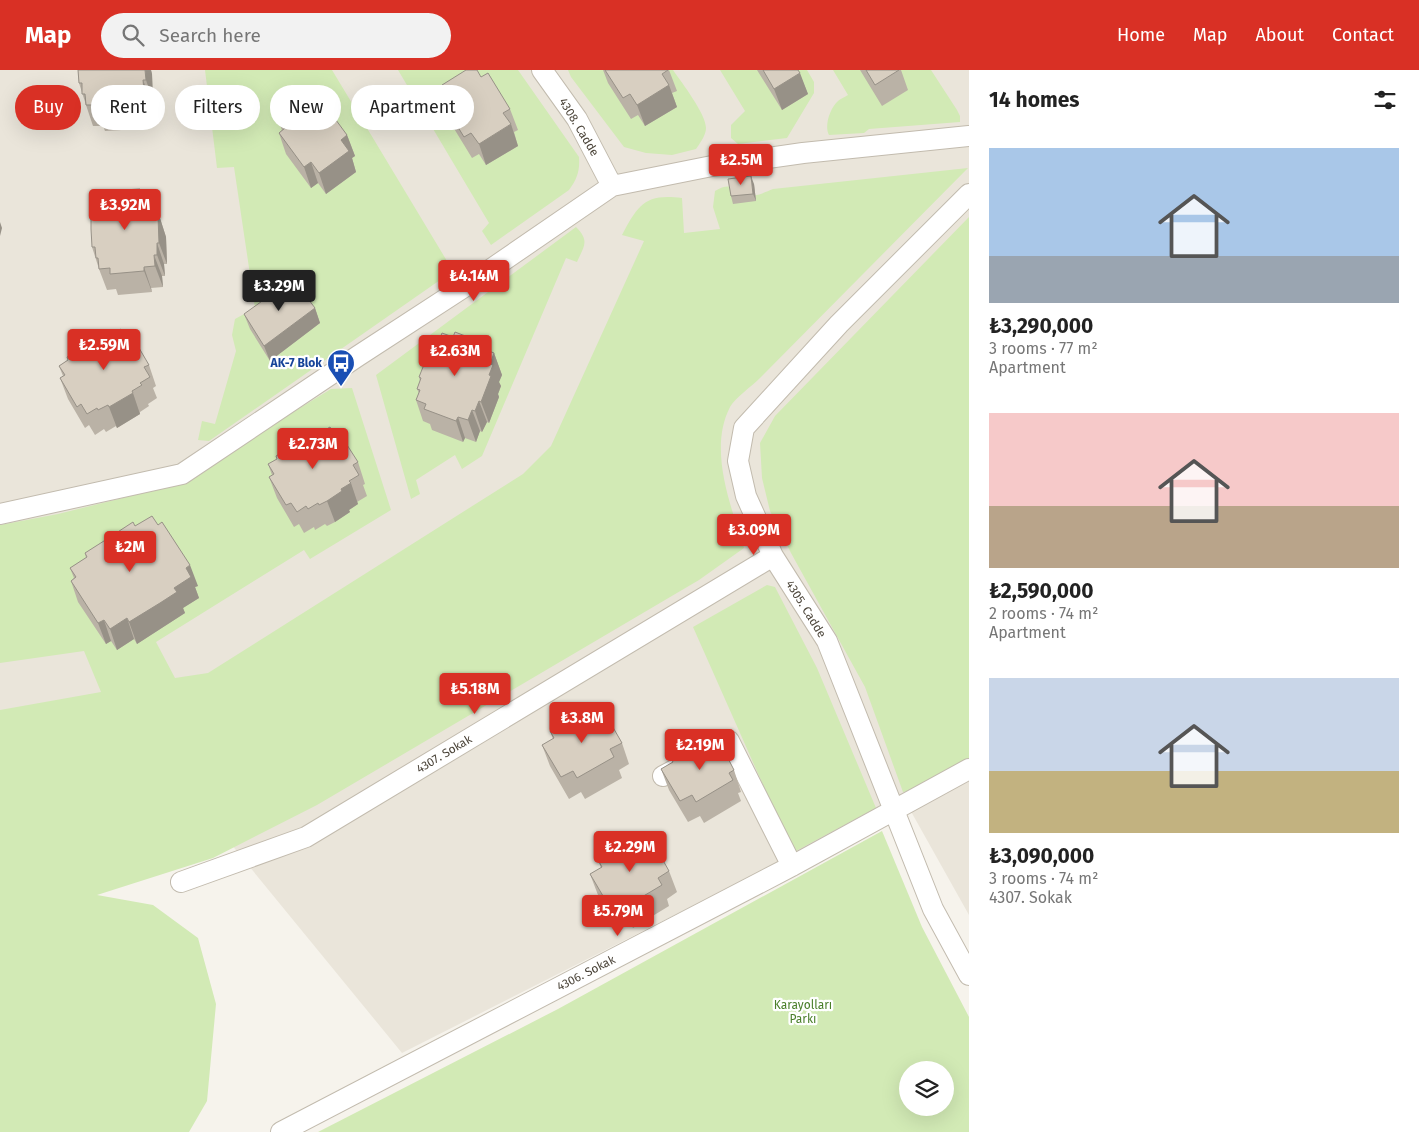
<!DOCTYPE html>
<meta charset="utf-8">
<style>
:root{--surface:#fff;--page:#f2f2f2;--text:#222;--muted:#767676;--accent:#d93025}
body{margin:0;font-family:"Fira Sans",sans-serif;background:var(--page);color:var(--text);height:100vh;display:flex;flex-direction:column;font-size:19px;white-space:nowrap}
*{box-sizing:border-box;margin:0}
p{font-size:16px;color:var(--muted)}
.icon{flex:none;width:28px;height:28px;fill:none;stroke:currentColor;stroke-width:2;stroke-linecap:round;stroke-linejoin:round}
.map{position:relative;flex:1;overflow:hidden}
.side{display:flex;flex-direction:column;background:var(--surface);width:450px}
.side>*{flex:none}
.banner{position:absolute;left:15px;top:15px;width:475px;height:45px;display:flex;gap:10px}
.fabs{position:absolute;left:899px;top:991px;display:grid;gap:10px}
.fabs a{display:grid;place-items:center;width:55px;height:55px;border-radius:50%;background:var(--surface);box-shadow:0 5px 20px #0002;font-size:25px}
.price{position:absolute;translate:-50% -42px;padding:0 11px;border-radius:5px;background:var(--accent);color:#fff;font-size:16px;line-height:32px;filter:drop-shadow(0 1px 2px #0008)}
.price::after{content:'';position:absolute;left:50%;top:30px;width:15px;height:11px;margin-left:-8px;background:inherit;clip-path:polygon(0 0,100% 0,50% 100%)}
.price.active{background:#222;color:#fff}
ul{padding:0;list-style:none}
li{display:grid;align-content:center;gap:10px;height:265px;padding:0 20px}
li span{display:grid;place-items:center;height:155px;border-radius:0px;color:#555}
li>.icon{margin-inline-start:auto}
span .icon{width:90px;height:90px;fill:#fffc;stroke-width:1}
li b{font-size:21px}
h2{display:flex;justify-content:space-between;align-items:center;height:60px;padding:0 20px;font-size:21px}
.pill{padding:0 18px;border-radius:22px;background:var(--surface);box-shadow:0 5px 20px #0002;font-size:18px;line-height:45px}
.pill.active{background:var(--accent);color:#fff}
header{display:flex;align-items:center;gap:30px;box-sizing:border-box;height:70px;padding:0 25px;background:var(--accent);color:#fff}
header strong{font-size:24px}
nav{display:flex;gap:28px;margin-inline-start:auto;font-size:18px}
.search{width:350px;height:45px;background:var(--page);display:flex;align-items:center;gap:12px;box-sizing:border-box;padding:0 18px;border-radius:28px;color:var(--muted);font-size:19px}
main{display:flex;flex:1;min-height:0}
.map>svg:first-child{display:block}
.residential{fill:#eae5da}
.green{fill:#d2eab5;fill-rule:evenodd}
.lines{fill:none;stroke-linecap:round;stroke-linejoin:round}
.minor-casing{stroke:#c2bbae;stroke-width:22}
.minor{stroke:#fff;stroke-width:20}
.wall{fill:#bab2a6}
.shaded-wall{fill:#979187}
.building{fill:#d8cfc1;stroke:#979187}
.labels{text-anchor:middle;stroke-width:4.5;stroke-linejoin:round;paint-order:stroke}
.street-label{font-size:12px;fill:#4b4439;stroke:#fff}
.transit-label{font-size:12px;font-weight:bold;fill:#164399;stroke:#fff;text-anchor:end}
.park-label{font-size:12px;fill:#4a7f2a;stroke:#fff}
</style>
<header>
<strong>Map</strong>
<div class="search"><svg class="icon" aria-label="search" viewBox="0 0 24 24"><circle cx="10" cy="10" r="6"/><path d="M15 15l6 6"/></svg>Search here</div>
<nav><a>Home</a><a>Map</a><a>About</a><a>Contact</a></nav>
</header>
<main>
<div class="map">
<svg width="969" height="1062" viewBox="0 0 969 1062">
<rect width="100%" height="100%" fill="#f6f3ec"/>
<!-- residential -->
<path class="residential" d="M0 0H969V845L904 729 402 983 136 658 0 677Z"/>
<!-- green -->
<path class="green" d="M205 0H332L453 201 209 371 198 370 202 351 215 354 236 281 232 265 235 249 255 238 234 97 217 98Z
M398 0H518L579 87C580 101 577 109 569 120L491 175 482 161 489 153Z
M568 0H673C682 13 706 44 706 58 706 65 700 73 696 79L672 85 646 83 624 77 571 7Z
M720 0H807L814 12V23L787 68 738 74 731 68V55L745 41Z
M833 0H931L957 40 960 46V52L869 59 864 63 829 65C824 56 830 38 838 31 840 29 845 27 848 25Z
M968 98 760 308C752 316 735 328 730 337 708 380 731 436 744 478L699 510 317 735 213 788 97 825 153 835 198 868 216 934 207 1031 189 1062H0V640L101 622 84 581 0 593V455L58 444 167 417 236 377 331 319 352 318 391 440 310 489 304 480 156 572 175 608 208 603 523 404 551 376 644 171 622 165C638 135 645 123 682 128L684 163 720 159 713 137 715 121C732 110 737 122 753 125 759 126 767 121 773 119Z
M969 147V688L911 721 903 722 865 617 791 483 770 441 762 408 760 373 775 346Z
M576 157C590 171 584 176 577 192L566 188 482 386 462 399 455 385 416 410 420 424 411 429 376 305Z
M767 515 775 517 817 598 876 738 796 781 791 778 693 557Z
M882 761 922 857 969 947V1062H318L558 939ZM908 1000H945V1038H908Z"/>
<g class="lines">
<!-- minor casing -->
<g class="minor-casing">
<path id="minor" d="M542 0 577 49 612 116
M969 124 839 254 744 358 738 391 746 426 773 486 827 571 933 839 969 905
M0 444 182 404 358 286 481 206 612 116 712 96 803 83 969 66
M663 706 729 671 792 796
M181 812 306 767 773 486
M281 1062 792 796 969 699"/>
</g>
<!-- minor -->
<use href="#minor" class="minor"/>
</g>
<!-- wall -->
<path class="wall" d="M78 0H151L152 4 153 31H151L152 42H149V54H138V59L105 61 103 56H93L86 35 79 13Z
M603 0H669L677 21 672 23 677 37 645 56 638 45 631 49 608 13Z
M757 0H798L808 24 782 40Z
M860 0H901L908 20 882 36Z
M481 7 510 39 518 60 514 62 518 76 486 95 479 84 472 88 450 52 442 31 447 28 442 15Z
M315 36 347 65 355 86 352 88 356 102 326 124 318 113 311 118 286 84 279 63 282 60 277 47Z
M754 114 756 131 733 134 731 126Z
M140 119 142 124 159 145 166 167 167 194H164L165 206H162L163 217 151 218 152 222 118 225 116 219 107 220 99 199 92 177 93 149 106 126Z
M315 238 320 253 270 291 250 259 244 244Z
M112 265 127 269 149 295 156 316 153 318 157 328 148 334 149 336 140 342V344L117 358 116 356 106 362 104 359 95 365 89 355 85 358 68 329 60 308 63 306 59 296 68 290 67 287 100 268Z
M453 267 486 274 488 281 494 283 502 305 499 312 501 316 498 324 499 327 489 353 487 352 482 362 480 361 476 372 465 368 463 372 432 360 430 354 423 351 416 330 419 323 417 319 420 311 419 307 431 283 438 273Z
M320 363 336 367 358 392 365 414 363 415 367 426 357 432 358 434 349 440 350 442 335 452 327 456 325 454 315 460 314 457 304 463 299 454 294 457 277 428 269 407 272 405 268 394 277 389 276 386 309 366Z
M135 456 198 516 195 517 199 528 183 538 185 543 168 554 137 574 134 569 117 580 111 571 106 574 78 532 71 511 74 508 70 498 86 488 85 483Z
M591 647 622 673 629 694 619 700 622 708 585 729 581 722 569 729 550 696 542 675 553 669 550 661Z
M672 690 734 700 741 722 738 723 741 731 704 753 700 746 688 752 669 720 661 699 673 692Z
M639 776 669 801 677 822 667 829 669 836 633 858 629 851 617 857 598 825 590 804 601 798 598 790Z"/>
<!-- shaded-wall -->
<path class="shaded-wall" d="M145 0H151L152 4 153 31 146 10Z
M800 3 808 24 782 40 774 19Z
M143 10 151 31 152 42 144 21Z
M669 15 677 37 645 56 637 35Z
M141 21 149 42V54L142 32Z
M130 33 138 54V59L131 38Z
M511 54 518 76 486 95 479 74Z
M347 65 355 86 352 88 356 102 326 124 319 103 341 70Z
M311 92 318 113 311 118 304 97Z
M751 106 754 114 756 131 753 124Z
M151 124 159 145 166 167 167 194 159 173 152 135Z
M0 152 2 158 0 166Z
M157 173 164 194 165 206 157 185Z
M154 185 162 206 163 217 155 196Z
M144 197 151 218 152 222 144 201Z
M315 238 320 253 270 291 264 276Z
M486 274 492 290 494 283 502 305 499 312 501 316 498 324 499 327 489 353 481 332 489 305 484 279Z
M133 323 140 344 117 358 109 337Z
M479 331 487 352 482 362 475 341Z
M472 340 480 361 476 372 468 350Z
M458 347 465 368 463 372 456 351Z
M351 413 358 434 349 440 350 442 335 452 327 431 341 419Z
M190 495 198 516 195 517 199 528 183 538 185 543 137 574 129 552 174 518 186 498Z
M127 548 134 569 117 580 110 559Z
M104 550 111 571 106 574 98 553Z"/>
<!-- building -->
<path class="building" d="M78 0H145L146 10H143L144 21H141L142 32 130 33 131 38 97 40V35H86L85 24H82V13H79Z
M466 0H477L481 7 488 3 510 39 503 43 511 54 479 74 471 63 464 67 442 31 449 26 442 15Z
M605 0H668L662 4 669 15 637 35 630 24 623 28Z
M763 0H798L800 3 774 19Z
M866 0H899L875 15Z
M307 25 315 36 322 31 347 65 341 70 349 81 319 103 311 92 304 97 279 63 285 58 277 47Z
M751 106 753 124 731 126 728 109Z
M140 119V124H151L152 135H155V146H158L159 173H157V185H154L155 196 144 197V201L110 204V198L99 199 98 188H96L95 177H92L91 159V149H93V138H96L95 127 106 126V121Z
M293 209 315 238 264 276 244 244Z
M121 259 127 269 132 266 149 295 144 297 150 307 140 313 142 315 132 321 133 323 109 337 108 335 98 340 97 338 87 344 81 334 77 337 60 308 65 305 59 296 68 290 67 287 77 282 76 280 90 271 99 266 100 268 110 262 112 265Z
M455 262 486 274 484 279 494 283 490 294 493 295 489 305 491 306 481 332 479 331 475 341 472 340 468 350 458 347 456 351 424 339 426 334 416 330 420 320 417 319 421 308 419 307 429 282 431 283 436 272 438 273 442 263 453 267Z
M330 357 336 367 340 364 358 392 353 395 359 405 349 411 351 413 341 419 342 421 327 431 319 435 318 433 308 439 306 436 297 442 291 433 286 435 269 407 274 404 268 394 277 389 276 386 286 380 284 378 294 372 308 364 309 366 319 360 320 363Z
M152 446 158 455 162 452 190 495 186 498 191 507 174 518 177 522 160 533 129 552 127 548 110 559 104 550 98 553 71 511 76 507 70 498 87 487 85 483 107 469 133 452 135 456Z
M587 640 591 647 603 640 622 673 610 679 614 687 577 708 573 701 561 707 542 675 554 668 550 661Z
M717 667 734 700 729 703 733 710 696 732 692 725 680 731 661 699 673 692 672 690Z
M635 769 639 776 651 769 669 801 658 808 662 815 625 837 621 830 609 836 590 804 602 797 598 790Z"/>
<!-- icons -->
<defs>
<g id="bus-pin" transform="scale(1.4375)"><path d="M0 17L-7.5 6A9.5 9.5 0 1 1 7.5 6Z" fill="#1a4fb4" stroke="#fff"/><path d="M-5-6H5V4H4V6H2V4H-2V6H-4V4H-5ZM-3.5-4V0h7V-4ZM-3.5 1.2v1.5H-2V1.2ZM2 1.2v1.5H3.5V1.2Z" fill="#fff"/></g>
</defs>
<g fill-rule="evenodd">
<use href="#bus-pin" x="341" y="293"/>
</g>
<g class="labels">
<!-- street labels -->
<g class="street-label">
<text transform="translate(579 57) rotate(59)" y="4">4308. Cadde</text>
<text transform="translate(806 539) rotate(58)" y="4">4305. Cadde</text>
<text transform="translate(444 684) rotate(-31)" y="4">4307. Sokak</text>
<text transform="translate(586 903) rotate(-27)" y="4">4306. Sokak</text>
</g>
<!-- transit labels -->
<g class="transit-label">
<text x="322" y="297">AK-7 Blok</text>
</g>
<!-- park labels -->
<g class="park-label">
<text x="803" y="939">Karayolları<tspan x="803" dy="14">Parkı</tspan></text>
</g>
</g>
</svg>
<div class="fabs">
<a><svg class="icon" aria-label="layers" viewBox="0 0 24 24"><path d="M12 4l9 5-9 5-9-5zM3 14l9 5 9-5"/></svg></a>
</div>
<b class="price" style="left:741px;top:116px">₺2.5M</b>
<b class="price" style="left:125px;top:161px">₺3.92M</b>
<b class="price" style="left:474px;top:232px">₺4.14M</b>
<b class="price active" style="left:279px;top:242px">₺3.29M</b>
<b class="price" style="left:104px;top:301px">₺2.59M</b>
<b class="price" style="left:455px;top:307px">₺2.63M</b>
<b class="price" style="left:313px;top:400px">₺2.73M</b>
<b class="price" style="left:754px;top:486px">₺3.09M</b>
<b class="price" style="left:130px;top:503px">₺2M</b>
<b class="price" style="left:475px;top:645px">₺5.18M</b>
<b class="price" style="left:582px;top:674px">₺3.8M</b>
<b class="price" style="left:700px;top:701px">₺2.19M</b>
<b class="price" style="left:630px;top:803px">₺2.29M</b>
<b class="price" style="left:618px;top:867px">₺5.79M</b>
<div class="banner">
<a class="pill active">Buy</a>
<a class="pill">Rent</a>
<a class="pill">Filters</a>
<a class="pill">New</a>
<a class="pill">Apartment</a>
</div>
</div>
<section class="side">
<h2>14 homes<svg class="icon" aria-label="filters" viewBox="0 0 24 24"><path d="M4 7h16M4 17h16"/><circle cx="9" cy="7" r="2"/><circle cx="15" cy="17" r="2"/></svg></h2>
<ul>
<li><span style="background:linear-gradient(#a9c7e8 70%,#9aa5b1 0)"><svg class="icon" aria-label="home" viewBox="0 0 24 24"><path d="M3 11l9-7 9 7M6 9v11h12V9"/></svg></span><div><b>₺3,290,000</b><p>3 rooms · 77 m²</p><p>Apartment</p></div></li>
<li><span style="background:linear-gradient(#f6c9c9 60%,#b9a48a 0)"><svg class="icon" aria-label="home" viewBox="0 0 24 24"><path d="M3 11l9-7 9 7M6 9v11h12V9"/></svg></span><div><b>₺2,590,000</b><p>2 rooms · 74 m²</p><p>Apartment</p></div></li>
<li><span style="background:linear-gradient(#c9d6e8 60%,#c2b280 0)"><svg class="icon" aria-label="home" viewBox="0 0 24 24"><path d="M3 11l9-7 9 7M6 9v11h12V9"/></svg></span><div><b>₺3,090,000</b><p>3 rooms · 74 m²</p><p>4307. Sokak</p></div></li>
</ul>
</section>
</main>
